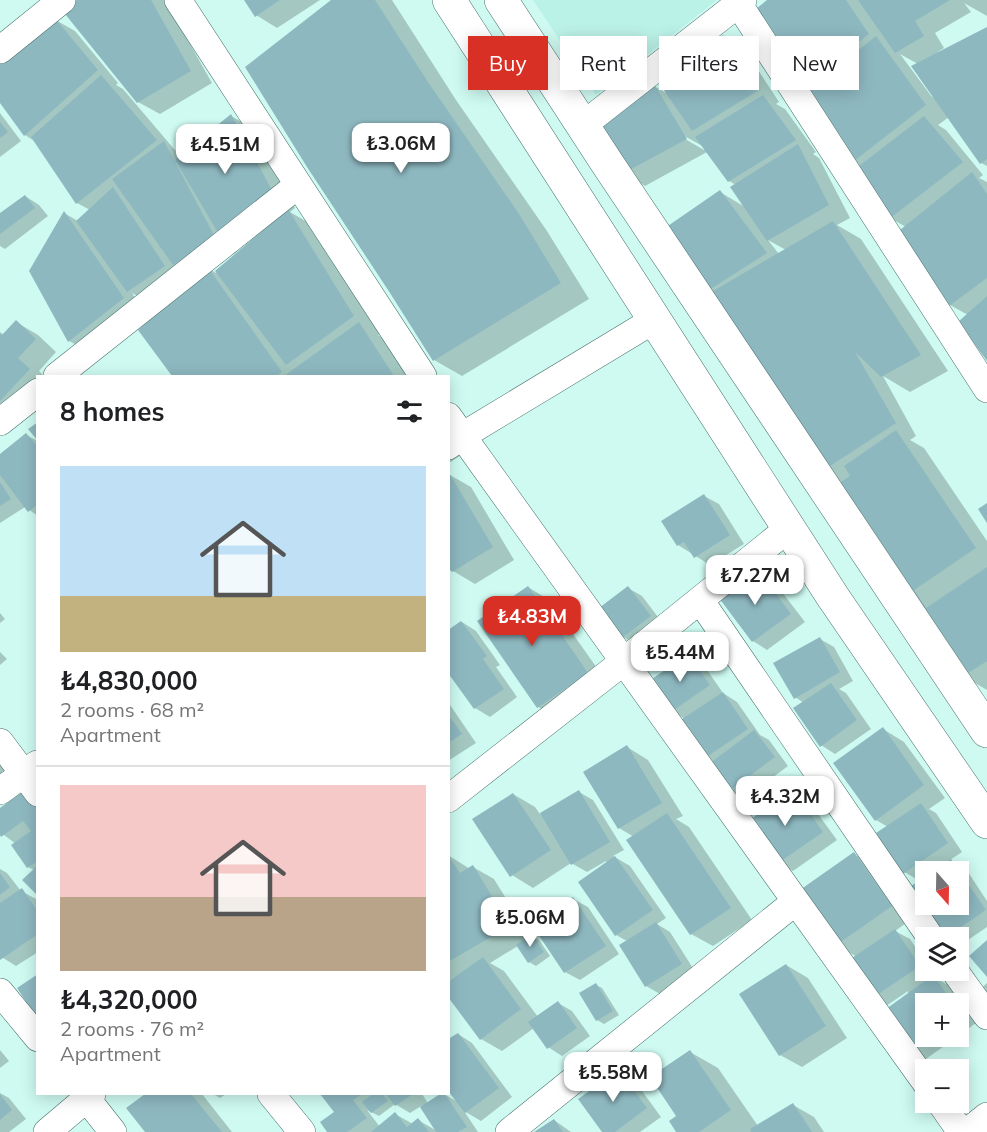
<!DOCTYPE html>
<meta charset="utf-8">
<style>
:root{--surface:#fff;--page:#f6f6f6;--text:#202124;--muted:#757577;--line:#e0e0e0;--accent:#d93025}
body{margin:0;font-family:Mulish,sans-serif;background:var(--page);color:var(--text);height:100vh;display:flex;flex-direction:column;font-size:22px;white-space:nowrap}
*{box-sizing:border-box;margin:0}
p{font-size:20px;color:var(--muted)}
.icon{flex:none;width:33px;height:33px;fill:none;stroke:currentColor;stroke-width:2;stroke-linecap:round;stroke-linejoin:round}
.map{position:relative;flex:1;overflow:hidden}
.drawer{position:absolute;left:36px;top:375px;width:414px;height:720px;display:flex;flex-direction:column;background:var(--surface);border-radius:0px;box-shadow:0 3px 15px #0003}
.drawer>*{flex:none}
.hud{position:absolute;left:468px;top:36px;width:429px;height:54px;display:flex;gap:12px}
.needle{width:39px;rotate:160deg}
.fabs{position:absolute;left:915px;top:861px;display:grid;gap:12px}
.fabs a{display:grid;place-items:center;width:54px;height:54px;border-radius:0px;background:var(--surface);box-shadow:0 3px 15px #0003;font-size:30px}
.price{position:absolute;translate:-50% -51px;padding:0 14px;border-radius:12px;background:#fff;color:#222;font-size:20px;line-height:39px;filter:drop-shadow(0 2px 3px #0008)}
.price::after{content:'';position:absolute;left:50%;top:36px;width:18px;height:14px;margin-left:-9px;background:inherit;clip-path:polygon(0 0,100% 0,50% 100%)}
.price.selected{background:var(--accent);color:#fff}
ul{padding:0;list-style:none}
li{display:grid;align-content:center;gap:12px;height:318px;padding:0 24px}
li+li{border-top:2px solid var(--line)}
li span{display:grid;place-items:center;height:186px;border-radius:0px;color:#555}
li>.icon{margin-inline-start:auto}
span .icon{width:108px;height:108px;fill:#fffc;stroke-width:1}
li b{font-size:26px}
h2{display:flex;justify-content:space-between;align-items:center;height:72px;padding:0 24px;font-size:26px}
.chip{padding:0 21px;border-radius:0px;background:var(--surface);box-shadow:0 3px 15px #0003;font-size:21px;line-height:54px}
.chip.selected{background:var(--accent);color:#fff}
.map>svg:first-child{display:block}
.built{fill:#bbf2e8}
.shadow{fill:#0003;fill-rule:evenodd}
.building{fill:#8eb8c0}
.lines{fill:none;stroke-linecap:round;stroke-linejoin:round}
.minor-casing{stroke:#49716b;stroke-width:28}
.major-casing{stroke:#49716b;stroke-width:34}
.minor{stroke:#fff;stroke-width:27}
.major{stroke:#fff;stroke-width:33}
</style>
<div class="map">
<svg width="987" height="1132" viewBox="0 0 987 1132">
<rect width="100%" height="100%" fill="#cefaf2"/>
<!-- built -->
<path class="built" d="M533 0H717L596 95Z"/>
<!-- shadow -->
<path class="shadow" d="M74 0H165L212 83 160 114 138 102Z
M246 0H320L277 28 256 15Z
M333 0H392L456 100 547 231 589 299 462 376 434 360Z
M769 0H987V16L964 3 971 12 935 33 944 48 938 52 940 54 987 29V166L981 163 949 117 938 125 946 130 983 175 979 178 987 182V359L968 315 950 305 906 227 890 218 863 171 804 96ZM900 54 918 64 934 96 932 97Z
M54 19 75 31 118 83 116 85 123 89 174 149 184 155 231 116 253 128 295 208 290 212 316 227 382 332 378 335 387 340 410 376H173L140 330 197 277 150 303 132 293 144 311 91 353 69 341 31 271 64 213 78 221 90 210 77 203 36 142 25 135 0 101V64ZM271 225 216 273 209 269 237 252 229 236Z
M723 37 745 50 779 102 776 104 785 109 816 152 813 154 819 158 850 218 837 225 861 239 948 371 910 392 883 376 916 436 910 440 924 448 987 541V690L963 676 843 483 822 471 702 294 720 192 745 207 736 185 729 181 707 152 645 186 623 173 654 86 668 94ZM681 134 704 147V150L680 136ZM768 240 786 250 779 254Z
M0 113 21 141 0 157Z
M25 196 39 205 48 216 5 249 0 246V215Z
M16 322 38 335 56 352 39 371 44 376H38V396L0 411V332L4 335Z
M26 435 38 441V516L25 507 0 523V456Z
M448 435 461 455 448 464Z
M450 475 471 487 514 560 475 584 453 571Z
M704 496 719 504 744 544 710 565 678 545Z
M758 570 772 579 805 622 767 650 753 641 721 598Z
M528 587 549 600 609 685 560 719 538 707Z
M628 588 642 596 664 625 637 645 623 637Z
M0 613 5 619 0 623Z
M462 622 476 631 500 665 496 667 517 697 490 717 475 708 448 671Z
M679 632 686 636 695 648 687 654 703 664 723 693 737 702 760 735 769 740 788 766 744 799 730 790 711 765 685 719 672 711 676 664 668 660Z
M820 639 834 647 853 681 839 689 846 693 871 729 835 754 821 745 804 703 795 697Z
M0 652 7 659 0 665Z
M448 702 476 743 448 761Z
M883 729 904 742 945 798 929 809 936 813 962 852 950 860 966 869 987 901V927L962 944 958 942V938L947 936 958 904V872H926V904L920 881 904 872 888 827 876 820Z
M627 747 648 760 683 816 676 819 689 827 752 920 713 946 691 934 634 837 619 828Z
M0 759 11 773 0 781Z
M793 791 807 799 837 840 793 871 778 863Z
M579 792 593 800 624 850 613 856 630 866 666 918 657 924 670 932 696 973 660 994 646 986 627 941 616 935 606 861 587 872 571 863 533 888 512 875 513 794 535 807 540 814Z
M38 801V894L34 870 28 867 16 844 0 832V810Z
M854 854 876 866 913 918 895 931 910 939 926 963V970H931L933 975 932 976 948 985 976 1023 958 1036V1004H926V1036H958L926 1059 912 1051 908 991 886 1006 872 998 857 957 836 945Z
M448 855 470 869 473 867 494 879 530 937 532 936 539 940 550 956 536 966 529 962 518 946 490 963 504 971 538 1017 558 1003 572 1011 590 1036 562 1056 548 1047 534 1028 502 1051 481 1039 448 983Z
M0 869 7 873 21 891 38 900V952L16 966 0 956Z
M573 899 588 907 619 954 580 980 565 972Z
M786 965 808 978 847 1038 802 1067 780 1055Z
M987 983V997L980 989Z
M596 985 602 988 619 1015 604 1024 597 1020Z
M458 1034 472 1043 512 1097 481 1121 464 1111 478 1132H329L336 1113 322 1094H422L428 1103 444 1094 458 1102ZM395 1104 410 1113 421 1106 437 1131 418 1120 413 1124 395 1114 380 1127 367 1110 379 1116Z
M0 1050 9 1061 0 1068Z
M690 1052 718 1068 758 1126 793 1105 814 1117 824 1132H678V1116Z
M619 1071 634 1080 661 1117 640 1132H604Z
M0 1093 9 1098 26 1119 9 1132H0Z
M147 1094H202L232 1132H146L128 1109Z
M213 1094H226L220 1098Z
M554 1120 571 1132H537Z"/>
<!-- building -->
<path class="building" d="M72 0H151L191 71 137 103 61 9Z
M244 0H280L255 17Z
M331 0H375L428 82 519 214 561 283 433 361 390 293 307 167 245 67Z
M767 0H846L869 34 799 88 751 13Z
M858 0H950L915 21 924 36 895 53Z
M54 17 98 70 24 136 0 103V62Z
M987 27V159L980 164 911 66Z
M723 35 759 90 692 131 659 83Z
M876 36 926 105 849 165 802 96Z
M101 75 157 140 76 204 31 137Z
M654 84 687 139 622 174 594 130Z
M763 95 796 140 728 182 695 137Z
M231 114 275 196 217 231 175 160Z
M924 116 963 162 889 219 859 166Z
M0 122 8 132 0 138Z
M164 141 216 239 173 265 112 179Z
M798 144 829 205 767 241 730 187Z
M972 172 987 194V278L949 306 895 234Z
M113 187 165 266 127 292 76 221Z
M720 190 767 253 701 295 662 230Z
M25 195 35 208 0 234V213Z
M288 209 354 316 286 365 215 271Z
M64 211 124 298 68 342 29 271Z
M833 221 921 355 881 377 855 352 896 423 821 472 708 294Z
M207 266 282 372 276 376H172L138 330Z
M987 296V361L958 322Z
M16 320 36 339 18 358 30 369 0 401V334L2 335Z
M359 322 394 376H284Z
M38 422V441L28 429Z
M896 430 976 548 914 590 926 608 987 567V661L962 677 833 487 850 476 844 466Z
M26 433 38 447V504L28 512 0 475V454Z
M448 471 493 547 452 572 448 568Z
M0 482 11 499 0 506Z
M704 494 730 535 694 558 684 542 677 546 661 521Z
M987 503V523L978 509Z
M758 569 791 614 752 642 719 598Z
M528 586 588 673 537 708 477 621Z
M628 586 651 616 622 638 599 608Z
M461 621 487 656 483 659 504 689 474 709 448 673V630Z
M679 631 689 644 667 661 657 647Z
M820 637 840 672 794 699 773 663Z
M688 654 710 685 671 712 649 681Z
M831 683 857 720 820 747 793 708Z
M723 692 748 729 702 760 676 723Z
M448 714 462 734 448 743Z
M883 727 924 785 875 821 833 763Z
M754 730 775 757 729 791 709 764Z
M627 745 662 803 618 829 583 772Z
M793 789 823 832 777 864 747 822Z
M579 790 610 842 571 865 540 813Z
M23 791 38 810V861L27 868 11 845 31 831 23 821 1 837 0 835V808Z
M513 793 551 850 510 877 472 819Z
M921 803 948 843 903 874 876 833Z
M667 813 731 908 690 935 626 840Z
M854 852 892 906 835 946 797 892Z
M448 855 460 873 473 865 510 926 448 962Z
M615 856 653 910 615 936 578 882Z
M951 859 986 910 946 937 911 886 926 876V904H958V872H932Z
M38 865V896L22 880Z
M0 873 10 887 0 895Z
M22 888 38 912V934L0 960V903Z
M573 897 606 946 564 973 532 925Z
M656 922 682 964 645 987 619 945Z
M895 929 920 966 871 999 846 962Z
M532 934 544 952 528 963 516 945Z
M987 940V977L969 956Z
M483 957 521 1009 480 1040 448 997V982Z
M786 964 826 1026 779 1056 739 994Z
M38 974V1020L17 988Z
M933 975 954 1004H926V1036H932L911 1052 882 1012Z
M596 983 613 1011 596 1021 579 993Z
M558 1001 577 1028 547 1049 528 1022Z
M458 1033 499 1088 465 1113 448 1091V1039Z
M690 1050 731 1110 699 1132H676L669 1121 676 1116 650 1077Z
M619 1070 647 1108 615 1132H602L578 1099Z
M0 1094 12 1110 0 1120Z
M145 1094H191L222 1132H145L126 1108Z
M320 1094H362L353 1100 367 1118 347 1132H327L320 1122 334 1112Z
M373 1094H382L388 1101 371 1113 362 1102Z
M386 1094H413L395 1106Z
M440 1094H445L467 1127 458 1132H436L420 1107Z
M793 1103 812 1132H751L750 1129Z
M395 1112 407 1127 418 1118 429 1132H371Z
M554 1119 563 1132H534Z"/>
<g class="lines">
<!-- minor casing -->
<g class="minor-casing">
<path id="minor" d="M178 0 423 376
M738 3 987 389
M0 50 62 0
M583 125 743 0
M57 376 298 185
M448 416 926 1083
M0 422 38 392
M448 446 462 436 654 320
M700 600 931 938
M0 742 38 793
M0 791 37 764
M448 799 623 662 789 528
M954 970 987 1016
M0 992 38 1038
M83 1094 113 1132
M271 1094 302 1132
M940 1102 961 1132
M47 1132 92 1094
M509 1132 795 902
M967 1132 987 1116"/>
</g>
<!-- major casing -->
<g class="major-casing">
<path id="major" d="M449 0 833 597 987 822
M501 0 607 163 987 731"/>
</g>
<!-- minor -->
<use href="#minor" class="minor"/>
<!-- major -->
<use href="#major" class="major"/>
</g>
</svg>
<div class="fabs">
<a><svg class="needle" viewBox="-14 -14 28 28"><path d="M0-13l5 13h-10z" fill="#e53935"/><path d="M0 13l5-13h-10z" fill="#757577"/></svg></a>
<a><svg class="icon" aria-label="layers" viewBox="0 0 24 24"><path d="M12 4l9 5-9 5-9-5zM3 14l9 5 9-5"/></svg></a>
<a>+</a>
<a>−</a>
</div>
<b class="price" style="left:401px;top:174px">₺3.06M</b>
<b class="price" style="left:225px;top:175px">₺4.51M</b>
<b class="price" style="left:755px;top:606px">₺7.27M</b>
<b class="price selected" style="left:532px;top:647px">₺4.83M</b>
<b class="price" style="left:680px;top:683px">₺5.44M</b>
<b class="price" style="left:785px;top:827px">₺4.32M</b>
<b class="price" style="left:530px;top:948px">₺5.06M</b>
<b class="price" style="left:613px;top:1103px">₺5.58M</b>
<div class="hud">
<a class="chip selected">Buy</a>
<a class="chip">Rent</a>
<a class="chip">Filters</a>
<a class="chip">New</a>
</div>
<section class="drawer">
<h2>8 homes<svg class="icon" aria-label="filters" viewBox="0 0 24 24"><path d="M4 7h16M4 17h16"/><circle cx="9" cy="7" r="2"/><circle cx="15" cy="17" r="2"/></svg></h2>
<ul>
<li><span style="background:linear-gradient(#bfe0f5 70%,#c2b280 0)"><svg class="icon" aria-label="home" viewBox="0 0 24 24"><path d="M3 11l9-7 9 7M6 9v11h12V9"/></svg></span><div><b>₺4,830,000</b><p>2 rooms · 68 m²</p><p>Apartment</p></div></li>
<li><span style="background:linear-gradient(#f6c9c9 60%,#b9a48a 0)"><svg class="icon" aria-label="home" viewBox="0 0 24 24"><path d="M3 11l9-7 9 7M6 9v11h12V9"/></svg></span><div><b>₺4,320,000</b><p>2 rooms · 76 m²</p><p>Apartment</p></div></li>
</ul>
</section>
</div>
